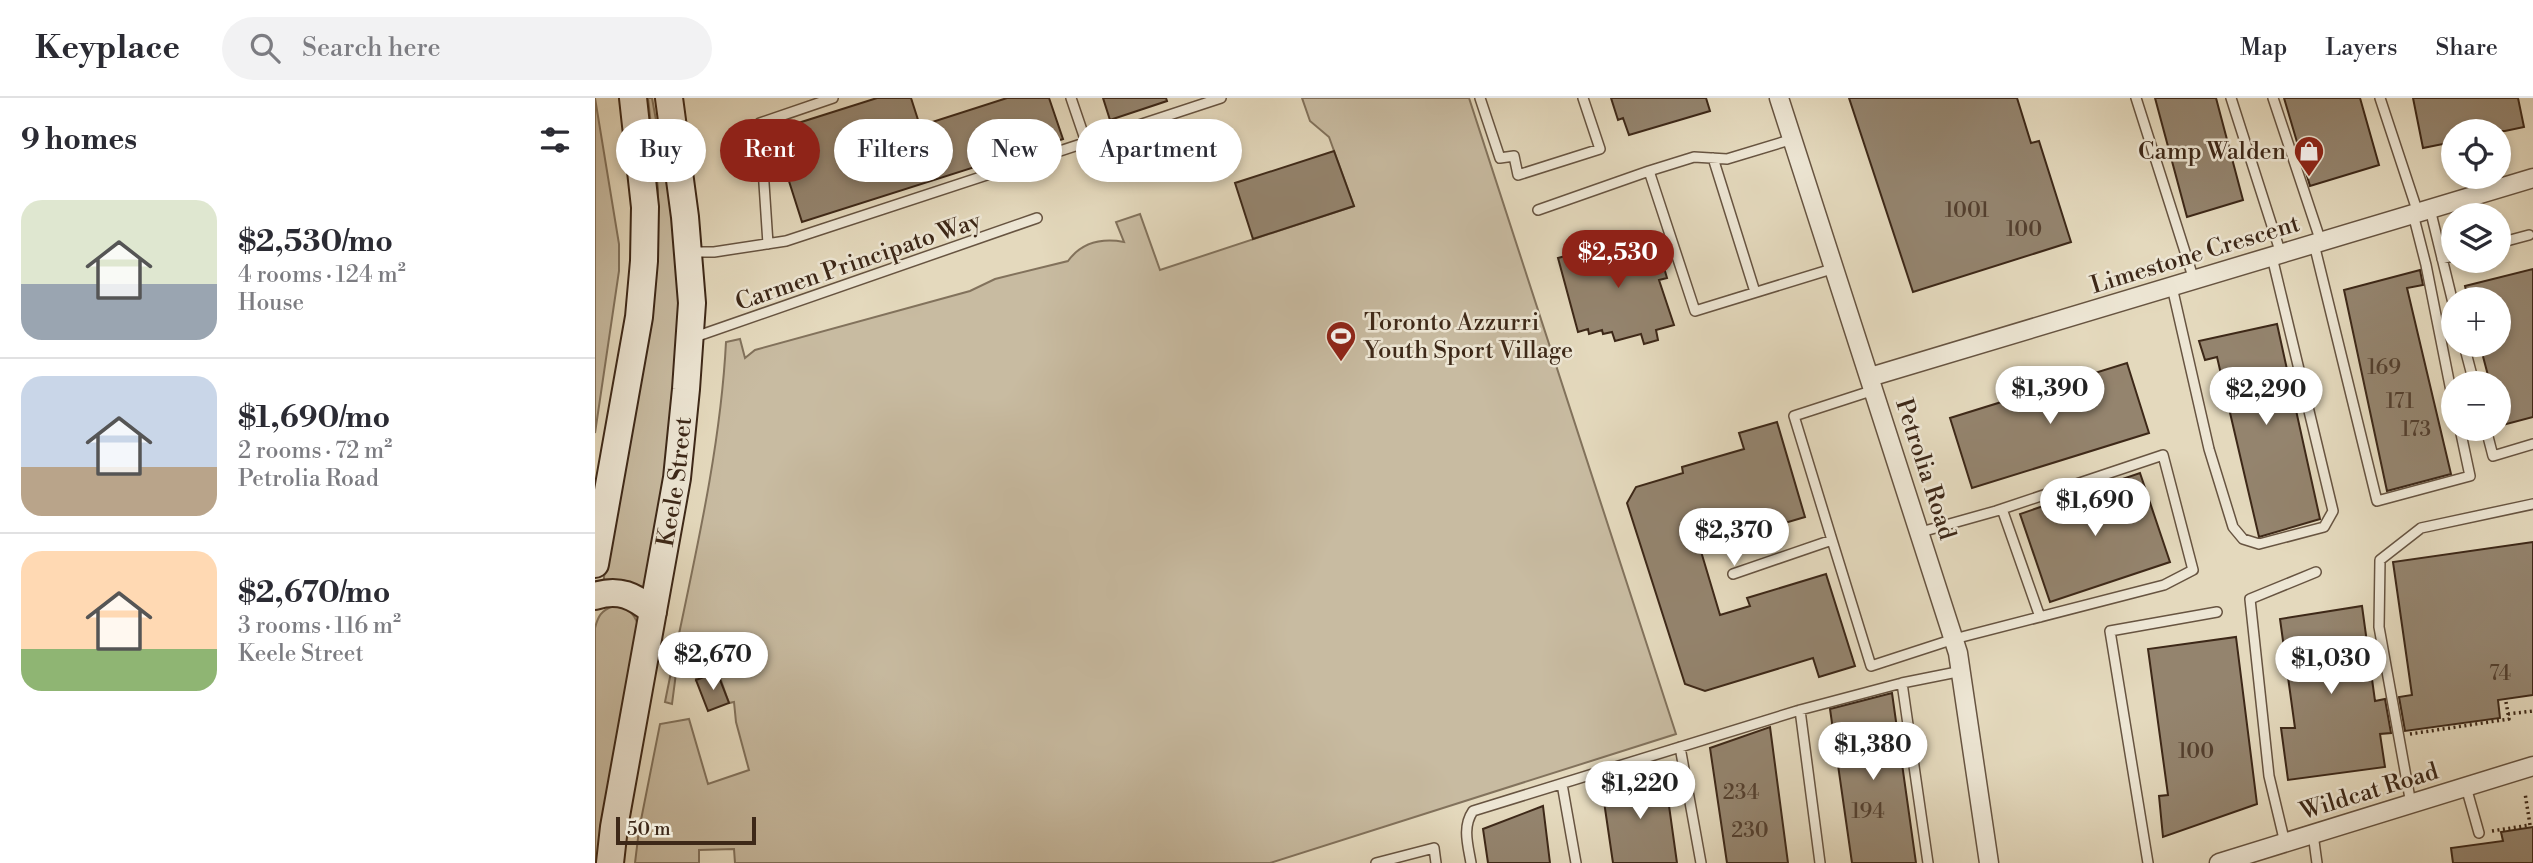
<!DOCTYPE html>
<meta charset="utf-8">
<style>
:root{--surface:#fff;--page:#f2f2f3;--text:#2b2b33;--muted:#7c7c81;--line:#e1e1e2;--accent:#8f2418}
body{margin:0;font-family:"Libre Bodoni",serif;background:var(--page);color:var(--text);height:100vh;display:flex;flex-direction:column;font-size:26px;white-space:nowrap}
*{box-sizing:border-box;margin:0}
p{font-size:23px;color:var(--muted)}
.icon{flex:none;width:38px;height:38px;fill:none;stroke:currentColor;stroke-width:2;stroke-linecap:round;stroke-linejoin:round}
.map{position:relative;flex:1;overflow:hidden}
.sheet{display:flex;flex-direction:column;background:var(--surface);width:595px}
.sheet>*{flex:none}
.banner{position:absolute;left:21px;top:21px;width:665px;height:63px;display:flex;gap:14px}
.tools{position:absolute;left:1846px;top:21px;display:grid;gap:14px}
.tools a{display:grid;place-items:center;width:70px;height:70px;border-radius:50%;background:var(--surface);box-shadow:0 4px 10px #0003;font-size:35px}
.scale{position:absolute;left:21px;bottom:18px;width:140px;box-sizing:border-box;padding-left:7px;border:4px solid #3d2818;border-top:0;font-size:19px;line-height:24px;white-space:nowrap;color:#3d2818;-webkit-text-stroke:5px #ede6d4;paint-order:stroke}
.price{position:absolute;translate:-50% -60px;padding:0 16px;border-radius:24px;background:#fff;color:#222;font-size:23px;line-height:46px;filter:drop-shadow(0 2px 4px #0008)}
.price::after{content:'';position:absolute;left:50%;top:42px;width:21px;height:16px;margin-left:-10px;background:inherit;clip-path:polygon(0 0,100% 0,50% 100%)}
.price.active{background:var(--accent);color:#fff}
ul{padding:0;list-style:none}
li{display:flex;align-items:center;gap:21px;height:175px;padding:0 21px}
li+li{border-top:2px solid var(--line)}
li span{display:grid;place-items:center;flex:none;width:196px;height:140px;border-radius:21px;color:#555}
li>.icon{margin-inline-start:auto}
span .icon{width:84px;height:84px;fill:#fffc;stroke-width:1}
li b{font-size:30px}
h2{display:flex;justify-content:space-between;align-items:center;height:84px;padding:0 21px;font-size:30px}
.pill{padding:0 24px;border-radius:32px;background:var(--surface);box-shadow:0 4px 10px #0003;font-size:24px;line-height:63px}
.pill.active{background:var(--accent);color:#fff}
header{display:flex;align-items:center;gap:42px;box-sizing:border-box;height:98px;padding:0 35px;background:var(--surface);border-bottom:2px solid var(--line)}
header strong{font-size:33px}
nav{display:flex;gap:38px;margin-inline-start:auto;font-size:24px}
.search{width:490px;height:63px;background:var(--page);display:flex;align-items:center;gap:18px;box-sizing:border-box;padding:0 24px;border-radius:38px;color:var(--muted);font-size:26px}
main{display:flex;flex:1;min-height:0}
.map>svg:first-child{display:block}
.green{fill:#c8bba1;stroke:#82725c;stroke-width:2}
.building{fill:#94846e;stroke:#3d2818;stroke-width:2}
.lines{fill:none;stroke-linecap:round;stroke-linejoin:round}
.lane-casing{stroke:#675441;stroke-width:12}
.street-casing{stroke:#675441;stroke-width:21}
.secondary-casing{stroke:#3d2818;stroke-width:30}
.path{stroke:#3d2818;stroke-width:3.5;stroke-dasharray:2 3.5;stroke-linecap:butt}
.lane{stroke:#ede6d4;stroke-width:9}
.street{stroke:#ede6d4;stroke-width:18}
.secondary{stroke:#ede6d4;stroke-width:26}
.labels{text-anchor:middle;stroke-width:5;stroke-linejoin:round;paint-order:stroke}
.number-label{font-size:21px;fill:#533f2e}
.poi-label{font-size:24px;fill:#3d2818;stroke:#ede6d4;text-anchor:end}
.street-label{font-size:24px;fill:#3d2818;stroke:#ede6d4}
</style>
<header>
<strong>Keyplace</strong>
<div class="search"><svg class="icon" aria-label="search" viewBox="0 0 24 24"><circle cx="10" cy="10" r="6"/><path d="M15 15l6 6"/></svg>Search here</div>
<nav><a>Map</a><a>Layers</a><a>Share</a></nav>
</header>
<main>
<section class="sheet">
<h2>9 homes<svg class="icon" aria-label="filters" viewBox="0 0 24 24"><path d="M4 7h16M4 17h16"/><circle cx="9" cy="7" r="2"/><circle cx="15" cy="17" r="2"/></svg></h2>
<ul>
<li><span style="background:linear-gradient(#dfe7d0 60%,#9aa5b1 0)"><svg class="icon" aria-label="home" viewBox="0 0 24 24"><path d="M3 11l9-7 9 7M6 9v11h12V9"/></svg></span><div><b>$2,530/mo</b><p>4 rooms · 124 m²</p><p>House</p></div></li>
<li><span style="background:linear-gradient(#c9d6e8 65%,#b9a48a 0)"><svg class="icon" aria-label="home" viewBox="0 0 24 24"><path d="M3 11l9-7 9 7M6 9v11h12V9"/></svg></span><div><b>$1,690/mo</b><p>2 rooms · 72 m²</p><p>Petrolia Road</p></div></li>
<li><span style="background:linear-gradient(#ffd9b3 70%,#8fb573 0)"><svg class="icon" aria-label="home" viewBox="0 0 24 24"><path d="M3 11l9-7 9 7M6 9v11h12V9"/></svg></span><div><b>$2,670/mo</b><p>3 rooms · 116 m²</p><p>Keele Street</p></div></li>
</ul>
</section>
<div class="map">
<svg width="1938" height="765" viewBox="0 0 1938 765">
<rect width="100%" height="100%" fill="#e4d9bd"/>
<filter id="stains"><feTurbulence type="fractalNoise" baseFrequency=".00286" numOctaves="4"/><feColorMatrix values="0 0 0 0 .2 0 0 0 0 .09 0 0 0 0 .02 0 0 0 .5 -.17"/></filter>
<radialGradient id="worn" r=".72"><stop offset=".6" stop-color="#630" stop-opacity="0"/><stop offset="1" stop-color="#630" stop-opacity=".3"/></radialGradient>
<!-- green -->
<path class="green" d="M0 0 24 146V173L0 335Z
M53 0H57L82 138 85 217 73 360 51 489H48L28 482 9 483V479L36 334 61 162 63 91Z
M707 0H874L1081 636 675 765H140L139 751 104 752V765H40L44 732 65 626 94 621 113 686 154 672 141 624 139 604 134 605 123 574 101 582 105 556 101 548H88L83 560 77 606 70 604C93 487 125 363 131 244L145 241 150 260 160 252 375 193 400 181 473 163C487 144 507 140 529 144L521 124 545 116 565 172 759 108 734 39 715 23Z
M18 508C31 508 39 514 43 527L5 765H0V530C3 518 6 513 18 508Z"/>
<!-- building -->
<path class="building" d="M282 0H316L325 28 412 0H454L468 41 207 124 178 33Z
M508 0H571L572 3 515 22Z
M1016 0H1111L1115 13 1034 37 1028 20 1023 22Z
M1254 0H1422L1436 45 1444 43 1476 144 1318 194Z
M1560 0H1621L1648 102 1592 119Z
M1689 0H1765L1784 67 1715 88Z
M1818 0H1923L1929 29 1910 33H1858V44L1828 50Z
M739 53 759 108 658 141 640 85Z
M1048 137 1054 159 1065 156 1072 180 1064 182 1079 227 1061 232 1063 242 1049 246 1046 236 1020 243 1017 234 1008 236 1007 232 994 236 993 231 983 234 963 160Z
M1938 171V319L1904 328V285H1895L1885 247H1904V201H1873L1870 188Z
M1825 172 1828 187 1812 190 1856 376 1792 393 1749 192Z
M1682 226 1725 421 1664 439 1622 259 1610 262 1604 243Z
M1532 265 1554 335 1377 390 1355 320Z
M1182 324 1210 419 1133 442 1129 431 1102 440 1125 517 1155 508 1152 500 1231 476 1260 568 1224 579 1218 560 1110 593 1090 586 1032 405 1041 389 1088 375 1087 369 1149 351 1144 335Z
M1545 375 1575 464 1455 504 1425 416Z
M1938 444V597L1903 602 1905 620 1810 633 1804 599 1817 597 1798 464Z
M1767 508 1780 603 1790 601 1796 635 1785 636 1790 669 1693 682 1686 630H1700L1685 521Z
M1641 539 1662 706 1568 739 1564 698 1573 697 1553 551Z
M122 574 134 605 113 613 101 582Z
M1297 595 1321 765H1257L1235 611Z
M1175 629 1193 765H1132L1115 650Z
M1069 672 1082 765H1018L1007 690Z
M948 708 955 765H893L888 731Z
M1938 729V765H1858L1856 750 1908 743 1906 734Z"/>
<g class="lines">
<!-- lane casing -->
<g class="lane-casing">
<path id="lane" d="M476 0 491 44
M885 0 905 60 919 58 923 77 1005 51 988 0
M1541 0 1599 182
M1636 0 1686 156
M1678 0 1726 144
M1785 0 1823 115
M1118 60 1160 194
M1054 73 1099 59 1132 61 1198 41
M1835 111 1858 205
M943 112 1054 73 1100 213 1240 170
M1818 116 1831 167 1858 303
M1904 145 1934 137
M173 146 165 25 238 0
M1719 146 1782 403 1875 378 1865 331
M95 154H119L191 143 626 0
M1847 161 1858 158
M1577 189 1614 351 1638 429 1648 441 1664 446 1729 429 1738 413 1677 159
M97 240 442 120
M1869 247 1879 285
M1891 331 1898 358 1938 346
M1407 411 1445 519
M1237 442 1199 318 1279 292
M1138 476 1237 442 1276 568 1359 541 1569 487 1598 472 1568 357 1401 413 1326 434
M1307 585 1333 765
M1205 612 1225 765
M1085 649 1106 765
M967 686 981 765
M1871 689 1884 735
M1816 706 1784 529 1785 462 1826 430 1938 406
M1718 736 1722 765
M1690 745 1674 678 1655 501 1721 474
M781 765 839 750 841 765
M876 765C873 747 867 729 878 713L1205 612 1307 585 1367 573
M1553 765 1515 533 1622 514"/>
</g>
<!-- street casing -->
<g class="street-casing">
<path id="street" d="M1184 0 1363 555 1394 765
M1275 279 1938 80
M1624 765 1938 668"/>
</g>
<!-- secondary casing -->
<g class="secondary-casing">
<g id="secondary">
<path d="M0 466 44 219 49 163 50 109 38 0"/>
<path d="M0 498C24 490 39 498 58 513"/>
<path id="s1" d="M15 765 19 729 82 380 91 291 97 205 90 119 74 0"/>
</g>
</g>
<!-- path -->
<path class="path" d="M1913 616 1938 613
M1815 636 1914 621 1911 604
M1897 733 1935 727 1930 695"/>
<!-- lane -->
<use href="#lane" class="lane"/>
<!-- street -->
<use href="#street" class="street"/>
<!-- secondary -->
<use href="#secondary" class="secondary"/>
</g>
<!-- icons -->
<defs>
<g id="shop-pin" transform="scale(1.575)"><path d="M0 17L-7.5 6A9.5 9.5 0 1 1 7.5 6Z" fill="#8f2418" stroke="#ede6d4"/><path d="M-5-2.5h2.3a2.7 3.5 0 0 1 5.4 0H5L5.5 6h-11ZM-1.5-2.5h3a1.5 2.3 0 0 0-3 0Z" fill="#fff"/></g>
<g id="stadium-pin" transform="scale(1.575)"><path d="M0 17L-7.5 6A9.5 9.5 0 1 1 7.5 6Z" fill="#8f2418" stroke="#ede6d4"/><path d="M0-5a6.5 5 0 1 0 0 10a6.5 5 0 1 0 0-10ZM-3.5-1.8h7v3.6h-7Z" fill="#fff"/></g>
</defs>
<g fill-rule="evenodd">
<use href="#shop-pin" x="1714" y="53"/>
<use href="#stadium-pin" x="746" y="238"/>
</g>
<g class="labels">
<!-- number labels -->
<g class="number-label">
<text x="1372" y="119">1001</text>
<text x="1429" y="138">100</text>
<text x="1789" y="276">169</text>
<text x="1805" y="310">171</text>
<text x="1821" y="338">173</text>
<text x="1905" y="582">74</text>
<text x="1601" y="660">100</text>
<text x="1146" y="701">234</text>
<text x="1273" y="720">194</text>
<text x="1155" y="739">230</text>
</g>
<!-- poi labels -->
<g class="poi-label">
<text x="1691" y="61">Camp Walden</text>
<text x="769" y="232" text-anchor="start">Toronto Azzurri<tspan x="769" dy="28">Youth Sport Village</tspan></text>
</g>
<!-- street labels -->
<g class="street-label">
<text transform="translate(1600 156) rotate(-17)" y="8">Limestone Crescent</text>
<text transform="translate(263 163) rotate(-19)" y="8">Carmen Principato Way</text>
<text transform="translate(1331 371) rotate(72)" y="8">Petrolia Road</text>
<text dy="8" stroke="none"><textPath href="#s1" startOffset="387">Keele Street</textPath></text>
<text transform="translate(1774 693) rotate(-17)" y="8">Wildcat Road</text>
</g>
</g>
<rect width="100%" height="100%" filter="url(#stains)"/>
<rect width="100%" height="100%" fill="url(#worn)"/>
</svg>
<div class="tools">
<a><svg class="icon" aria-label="locate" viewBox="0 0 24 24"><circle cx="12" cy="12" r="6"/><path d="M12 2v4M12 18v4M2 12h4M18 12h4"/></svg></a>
<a><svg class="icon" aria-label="layers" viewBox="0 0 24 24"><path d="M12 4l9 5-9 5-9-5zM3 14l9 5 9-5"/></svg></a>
<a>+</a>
<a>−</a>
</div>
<div class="scale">50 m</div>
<b class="price active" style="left:1023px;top:192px">$2,530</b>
<b class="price" style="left:1455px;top:328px">$1,390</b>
<b class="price" style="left:1671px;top:329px">$2,290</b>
<b class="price" style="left:1500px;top:440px">$1,690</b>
<b class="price" style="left:1139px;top:470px">$2,370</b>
<b class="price" style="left:118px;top:594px">$2,670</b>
<b class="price" style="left:1736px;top:598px">$1,030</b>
<b class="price" style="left:1278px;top:684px">$1,380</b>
<b class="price" style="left:1045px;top:723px">$1,220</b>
<div class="banner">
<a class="pill">Buy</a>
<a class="pill active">Rent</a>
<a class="pill">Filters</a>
<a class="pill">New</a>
<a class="pill">Apartment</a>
</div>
</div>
</main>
